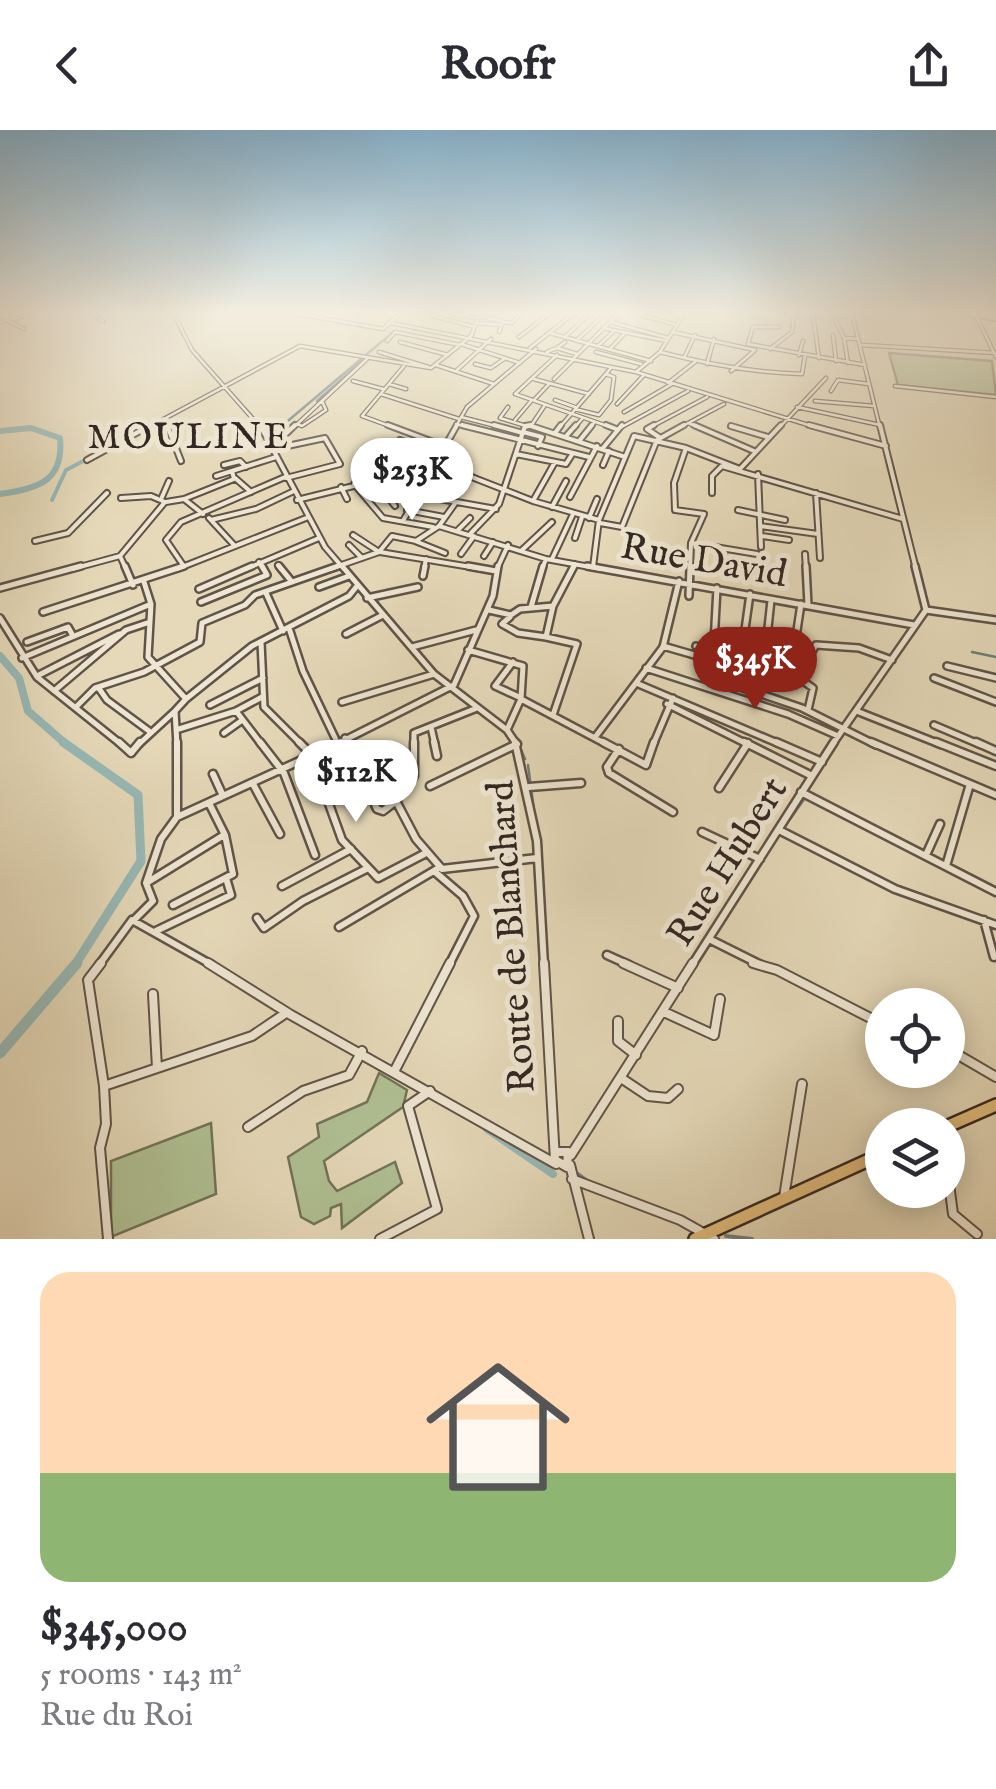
<!DOCTYPE html>
<meta charset="utf-8">
<style>
:root{--surface:#fff;--page:#f7f7f7;--text:#2b2b33;--muted:#7c7c81;--accent:#8f2418}
body{margin:0;font-family:"IM FELL English",serif;background:var(--page);color:var(--text);height:100vh;display:flex;flex-direction:column;font-size:38px;white-space:nowrap}
*{box-sizing:border-box;margin:0}
p{font-size:32px;color:var(--muted)}
.icon{flex:none;width:55px;height:55px;fill:none;stroke:currentColor;stroke-width:2;stroke-linecap:round;stroke-linejoin:round}
.map{position:relative;height:1109px;overflow:hidden}
.sheet{display:flex;flex-direction:column;background:var(--surface);flex:1}
.sheet>*{flex:none}
.controls{position:absolute;left:865px;top:858px;display:grid;gap:20px}
.controls a{display:grid;place-items:center;width:100px;height:100px;border-radius:50%;background:var(--surface);box-shadow:0 5px 25px #0003;font-size:50px}
.price{position:absolute;translate:-50% -85px;padding:0 22px;border-radius:35px;background:#fff;color:#222;font-size:32px;line-height:65px;filter:drop-shadow(0 2px 5px #0008)}
.price::after{content:'';position:absolute;left:50%;top:60px;width:30px;height:22px;margin-left:-15px;background:inherit;clip-path:polygon(0 0,100% 0,50% 100%)}
.price.active{background:var(--accent);color:#fff}
ul{padding:0;list-style:none}
li{display:grid;align-content:center;gap:20px;height:530px;padding:0 40px}
li span{display:grid;place-items:center;height:310px;border-radius:30px;color:#555}
li>.icon{margin-inline-start:auto}
span .icon{width:180px;height:180px;fill:#fffc;stroke-width:1}
li b{font-size:42px}
header{display:flex;justify-content:space-between;align-items:center;height:130px;padding:0 40px;background:var(--surface);font-size:45px;font-weight:700}
.map>svg:first-child{display:block}
.green{fill:#b0c093;stroke:#72745a;stroke-width:2.5}
.lines{fill:none;stroke-linecap:round;stroke-linejoin:round}
.stream-far1{stroke:#6f7f7b;stroke-width:2.5}
.stream{stroke:#6f7f7b;stroke-width:4}
.canal-far1{stroke:#97b9b6;stroke-width:4}
.canal{stroke:#97b9b6;stroke-width:8}
.river-far3{stroke:#97b9b6;stroke-width:6}
.river-far2{stroke:#97b9b6;stroke-width:8}
.river-far1{stroke:#97b9b6;stroke-width:9}
.river{stroke:#97b9b6;stroke-width:11}
.minor-far4-casing{stroke:#605448;stroke-width:5}
.minor-far3-casing{stroke:#605448;stroke-width:8}
.minor-far2-casing{stroke:#605448;stroke-width:10}
.minor-far1-casing{stroke:#605448;stroke-width:11}
.minor-casing{stroke:#605448;stroke-width:12}
.major-far1-casing{stroke:#332722;stroke-width:8}
.major-casing{stroke:#332722;stroke-width:16}
.minor-far4{stroke:#eee6d2;stroke-width:2.5}
.minor-far3{stroke:#eee6d2;stroke-width:4}
.minor-far2{stroke:#eee6d2;stroke-width:5}
.minor-far1{stroke:#eee6d2;stroke-width:6}
.minor{stroke:#eee6d2;stroke-width:8}
.major-far1{stroke:#e2bc7c;stroke-width:5}
.major{stroke:#e2bc7c;stroke-width:11}
.labels{text-anchor:middle;stroke-width:10;stroke-linejoin:round;paint-order:stroke}
.far-quarter-label{font-size:35px;letter-spacing:2.5px;fill:#332722;stroke:#eee6d2}
.street-label{font-size:38px;fill:#332722;stroke:#eee6d2}
</style>
<header><svg class="icon" aria-label="back" viewBox="0 0 24 24"><path d="M15 5l-7 7 7 7"/></svg>Roofr<svg class="icon" aria-label="share" viewBox="0 0 24 24"><path d="M12 15V3M7 8l5-5 5 5M5 13v7h14v-7"/></svg></header>
<div class="map">
<svg width="996" height="1109" viewBox="0 0 996 1109">
<rect width="100%" height="100%" fill="#e5d9b9"/>
<filter id="stains"><feTurbulence type="fractalNoise" baseFrequency=".002" numOctaves="4"/><feColorMatrix values="0 0 0 0 .2 0 0 0 0 .09 0 0 0 0 .02 0 0 0 .5 -.17"/></filter>
<radialGradient id="worn" r=".72"><stop offset=".6" stop-color="#630" stop-opacity="0"/><stop offset="1" stop-color="#630" stop-opacity=".3"/></radialGradient>
<!-- green -->
<path class="green" d="M889 223 992 231 996 265 898 255Z
M379 943 407 960 403 977 324 1031 329 1051 337 1061 395 1032 402 1053 342 1098 341 1074 331 1078 330 1086 314 1094 301 1087 288 1027 319 1007 317 994 367 972Z
M211 993 216 1064 111 1107V1031Z"/>
<g class="lines">
<!-- stream-far1 -->
<path class="stream-far1" d="M177 194 183 206
M317 271 366 228
M270 306 392 203
M972 522 996 527
M422 526 444 549
M519 615 525 629
M528 635 535 688
M783 699 805 668"/>
<!-- stream -->
<path class="stream" d="M576 1043 590 1053
M635 1069 694 1093
M726 1106 752 1109"/>
<!-- canal-far1 -->
<path class="canal-far1" d="M52 370 66 340 91 327"/>
<!-- canal -->
<path class="canal" d="M487 999 553 1044"/>
<!-- river-far3 -->
<path class="river-far3" d="M0 301 31 298 60 308C64 351 38 359 0 364"/>
<!-- river-far2 -->
<path class="river-far2" d="M0 526 19 548 28 581 67 615"/>
<!-- river-far1 -->
<path class="river-far1" d="M63 612 138 665 141 731 75 835"/>
<!-- river -->
<path class="river" d="M0 923 77 833"/>
<!-- minor-far4 casing -->
<g class="minor-far4-casing">
<path id="minor-far4" d="M91 184 103 191
M174 184 192 220 261 298
M298 184 383 199 400 184
M426 184 475 197
M451 184 477 188
M637 184 677 195
M813 184 819 228
M852 184 880 298
M975 184 996 227
M833 185 844 208
M836 185 853 187
M479 186 503 191
M0 192 32 184
M10 192 24 199
M611 192 668 208
M391 193 636 242 818 298
M476 193 502 195
M779 197H753L748 214 865 235
M603 198 667 211
M499 202 503 192 512 193 520 184
M672 202 755 220
M550 203 651 231
M833 205 836 231
M566 206 589 184
M519 207 549 184
M578 209 605 184
M387 211 395 202 460 215
M400 212 448 225
M461 214 520 233
M862 215 996 223
M598 216 614 201
M530 218 573 184
M557 218 565 212
M610 219 625 203
M770 219 792 202 794 184
M379 222 428 237
M547 222 557 218 577 224
M596 222 641 234
M660 222C707 234 753 243 802 244L805 226
M557 225 515 264 613 298
M799 225 803 211
M684 228 695 205
M572 230 618 184
M848 233 844 208 858 209
M475 234 491 238 504 229
M707 234 714 209
M436 235 494 254
M456 241 491 209
M731 241 754 221
M636 242 660 222 684 184
M534 249 589 264
M554 249 573 230
M353 251 383 259
M668 253 695 232
M389 254 406 259
M895 256 996 267
M831 261 838 250 869 254
M381 264 459 289
M534 270 549 254
M555 270 575 277
M815 271 874 276
M617 274 644 245
M508 277 500 288 526 296
M797 277 880 295
M575 279 599 285 611 270 614 247 606 244
M624 282 672 254
M461 287 504 298
M164 289 168 298
M515 290 532 270
M688 293 700 298
M297 294 302 296 326 280 322 271
M456 294 472 298
M531 296 537 298
M731 296 738 298
M147 298 300 216 431 238 471 206 480 184
M293 298 367 229
M395 298 362 286 404 236
M455 298 467 277 536 219
M524 298 531 296 545 275
M559 298 611 238
M574 298 582 289
M590 298 594 293
M620 298 688 261
M649 298 707 267
M679 298 724 274
M779 298 826 248"/>
</g>
<!-- minor-far3 casing -->
<g class="minor-far3-casing">
<path id="minor-far3" d="M167 295 181 331
M260 295 325 417 344 439
M388 295 444 316
M462 295 589 327
M494 295 523 303
M606 295 616 299
M654 295 647 299 659 307
M694 295 754 321
M809 295 886 316
M880 295 916 439
M531 296 625 327
M731 296 768 307
M523 302 542 307 538 316
M555 303 561 295
M567 305 576 295
M400 310 439 325
M580 310 592 295
M272 317 295 295
M603 318 622 295
M686 318 674 353 675 380 704 384 691 413 690 439
M273 319 325 308 340 334 286 348
M377 321 408 330 423 319
M516 324 566 334 573 323
M87 330 151 295
M436 333 533 371 599 390
M224 335 240 331 246 337
M603 335 609 321
M740 339 781 295
M758 344 761 417
M216 346 232 341
M235 348 251 362
M373 349 395 376
M391 349 406 363
M354 354 383 388 433 397
M341 357 347 369
M712 363V346L722 336 903 389
M816 363 820 428
M417 365 496 379
M162 367 169 351
M570 367 597 316
M184 369 234 349 232 341 276 327
M297 370 430 337
M533 371 555 332
M166 372 184 369 203 384
M552 377 566 351
M407 380 444 387
M738 380 785 390
M209 388 234 415
M589 388 597 369
M211 390 256 379 294 361
M403 391 457 295
M600 393 622 397 657 310 684 295
M439 396 456 372
M760 396 818 404
M458 400 470 388
M471 403 499 374 525 296 531 295
M353 405 379 422
M762 406 789 410
M575 408 582 387
M35 411 68 403 107 363
M415 411 445 423
M691 413 757 424
M349 415 362 428
M723 419 724 436
M521 421 552 392
M380 422 483 439
M461 424 474 406
M805 424 806 439
M120 426 126 439
M484 426 493 412
M552 429 573 384
M259 432 263 439
M183 435 166 410 181 392 285 347
M278 435 281 439
M593 437 599 390 634 306 686 318 740 339
M72 439 120 426 165 372 151 366 121 368
M177 439 306 388
M246 439 319 408
M330 439 379 422 392 406 416 411 439 396 546 429 601 439
M424 439 426 429
M497 439 508 415
M542 439 546 429
M572 439 575 434"/>
</g>
<!-- minor-far2 casing -->
<g class="minor-far2-casing">
<path id="minor-far2" d="M125 436 133 455
M279 436 292 452
M342 436 434 544 507 600 517 615
M468 436 496 441
M587 436 914 495
M806 436 808 475
M423 446 425 436
M144 452 151 474 148 527 186 569 175 581 177 615
M319 457 349 446
M0 458 81 436
M199 459 252 436
M266 463 283 501
M689 466 690 436
M367 468 418 457
M201 472 267 445 262 436
M531 477 543 436
M489 480 511 485 520 479 553 476
M926 480 996 490
M43 482 184 436
M510 487 502 494 518 503 546 507
M0 488 37 547 122 615
M289 498 303 541 337 612
M346 504 383 485
M27 512 68 497 73 506
M261 512 264 577 302 615
M714 513 717 458
M663 516 715 531
M696 516 740 535 750 464
M412 517 476 500
M468 520 523 536 521 569
M811 523 816 515 859 518 892 530
M765 526 771 470
M22 528 151 474
M513 532 495 556 519 567
M792 533 801 474
M947 536 996 548
M646 538 788 584 838 606
M37 546 119 504
M934 548 996 572
M800 549 813 558 808 580
M723 551 802 578 876 615
M636 553 782 615
M98 557 107 570 149 601
M54 561 126 500 147 493
M262 567 236 581 262 615
M186 569 252 516 349 466 357 456
M342 572 434 544
M667 574 749 615
M210 575 263 548
M77 576 95 558 144 542 200 512 202 493 245 475 255 465 338 436
M859 582 942 615
M553 585 577 514 546 507 553 476 574 436
M934 595 981 615
M431 597 435 615
M179 599 236 581
M507 600 521 569 608 615
M224 603 241 591
M596 606 663 517 679 451
M345 608 348 615
M138 615 175 581
M335 615 454 555 493 466 498 436
M414 615V603L477 578
M653 615 673 568
M832 615 926 480 915 436"/>
</g>
<!-- minor-far1 casing -->
<g class="minor-far1-casing">
<path id="minor-far1" d="M119 612 131 623 140 612
M260 612 284 643 315 725
M299 612 311 624 342 710 378 748 426 723
M347 612 377 679 383 681 396 671
M414 612V646L396 671 416 709 442 739 537 728
M434 612 437 626
M515 612 537 711 544 835
M603 612 646 635 654 612
M744 612 812 646
M776 612 822 632
M871 612 996 665
M936 612 996 636
M976 612 996 621
M619 619 607 637 609 643 673 682
M213 644 223 666
M253 654 280 704
M430 656 517 614
M529 657 581 653
M719 658 748 613
M801 662 996 762
M177 687 341 612
M779 700 895 759 996 795
M702 702 760 729
M926 725 940 694
M946 736 970 654
M434 741 463 766 474 786 449 835
M148 752 224 705
M282 756 351 719
M173 775 233 744 225 705 209 673
M257 788 264 798 303 771 368 738
M984 790 994 827
M133 791 153 771 146 753 161 709 177 687V612
M339 797 437 739
M156 801 231 765 226 748
M709 809 761 835
M607 825 629 835
M99 835 132 790 212 835
M692 835 834 612"/>
</g>
<!-- minor casing -->
<g class="minor-casing">
<path id="minor" d="M101 833 88 850 104 956 106 994 100 1018 108 1109
M208 833 291 885 556 1034
M544 833 555 1030 567 1037 568 1022H557
M623 833 678 858
M753 833 777 840 882 894
M153 864 157 938
M664 882 714 905 720 869
M618 891V911L636 925
M948 919 996 947
M395 940 450 833
M621 948 648 966 668 968 678 959
M104 956 252 906 286 883
M248 997 303 961 349 945 362 921
M571 1025 693 833
M570 1035 589 1109
M948 1046 953 1084 977 1104
M572 1049 680 1090 714 1109
M784 1067 802 954
M380 1109 437 1079 408 976 430 961"/>
</g>
<!-- major-far1 casing -->
<g class="major-far1-casing">
<path id="major-far1" d="M972 184 996 188"/>
</g>
<!-- major casing -->
<g class="major-casing">
<path id="major" d="M948 996 996 975
M695 1109 882 1024"/>
</g>
<!-- minor-far4 -->
<use href="#minor-far4" class="minor-far4"/>
<!-- minor-far3 -->
<use href="#minor-far3" class="minor-far3"/>
<!-- minor-far2 -->
<use href="#minor-far2" class="minor-far2"/>
<!-- minor-far1 -->
<use href="#minor-far1" class="minor-far1"/>
<!-- minor -->
<use href="#minor" class="minor"/>
<!-- major-far1 -->
<use href="#major-far1" class="major-far1"/>
<!-- major -->
<use href="#major" class="major"/>
</g>
<!-- sky -->
<linearGradient id="sky" x2="0" y2="1"><stop stop-color="#87b6d4"/><stop offset="0.54" stop-color="#f3eee0"/><stop offset="1" stop-color="#f3eee0" stop-opacity="0"/></linearGradient>
<rect width="996" height="339" fill="url(#sky)"/>
<g class="labels">
<!-- far-quarter labels -->
<g class="far-quarter-label">
<text x="189" y="318">MOULINE</text>
</g>
<!-- street labels -->
<g class="street-label">
<text transform="translate(704 429) rotate(10)" y="13">Rue David</text>
<text transform="translate(726 731) rotate(-58)" y="13">Rue Hubert</text>
<text transform="translate(510 807) rotate(-94)" y="13">Route de Blanchard</text>
</g>
</g>
<rect width="100%" height="100%" filter="url(#stains)"/>
<rect width="100%" height="100%" fill="url(#worn)"/>
</svg>
<div class="controls">
<a><svg class="icon" aria-label="locate" viewBox="0 0 24 24"><circle cx="12" cy="12" r="6"/><path d="M12 2v4M12 18v4M2 12h4M18 12h4"/></svg></a>
<a><svg class="icon" aria-label="layers" viewBox="0 0 24 24"><path d="M12 4l9 5-9 5-9-5zM3 14l9 5 9-5"/></svg></a>
</div>
<b class="price" style="left:412px;top:393px">$253K</b>
<b class="price active" style="left:755px;top:582px">$345K</b>
<b class="price" style="left:356px;top:695px">$112K</b>
</div>
<section class="sheet">
<ul>
<li><span style="background:linear-gradient(#ffd9b3 65%,#8fb573 0)"><svg class="icon" aria-label="home" viewBox="0 0 24 24"><path d="M3 11l9-7 9 7M6 9v11h12V9"/></svg></span><div><b>$345,000</b><p>5 rooms · 143 m²</p><p>Rue du Roi</p></div></li>
</ul>
</section>
